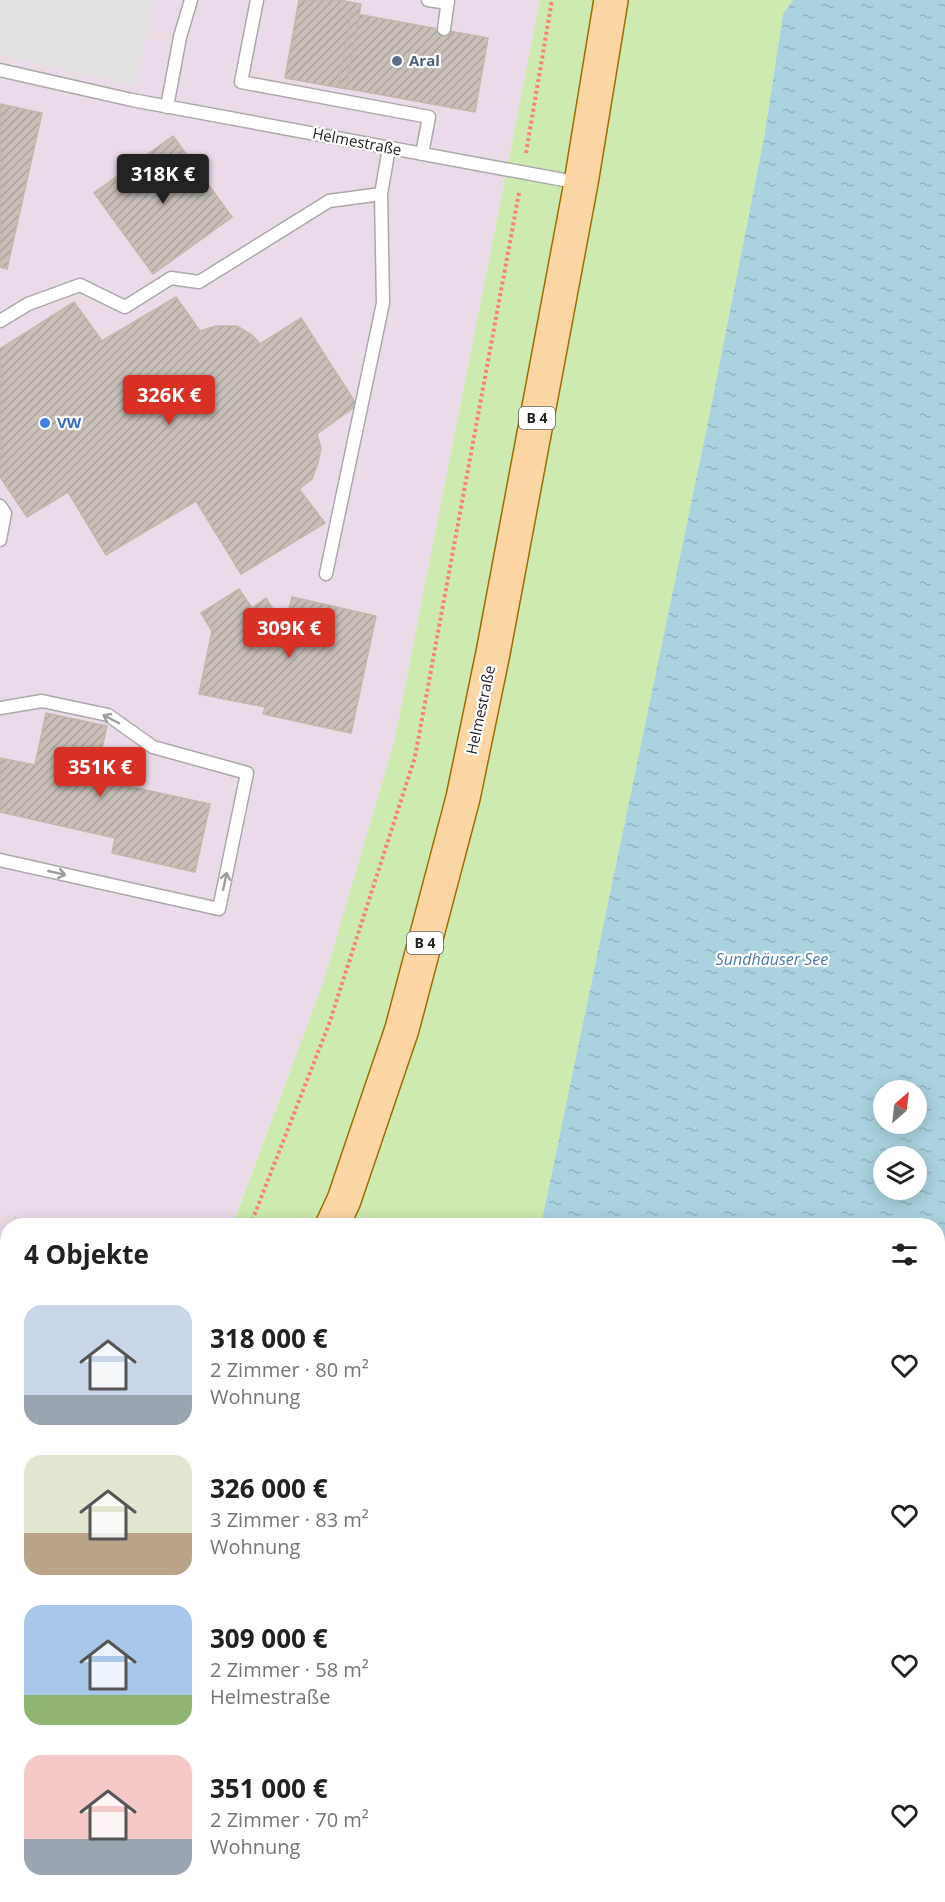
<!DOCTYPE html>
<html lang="de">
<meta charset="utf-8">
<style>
:root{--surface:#fff;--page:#f6f6f6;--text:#202124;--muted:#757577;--accent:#d93025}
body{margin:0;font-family:"Open Sans",sans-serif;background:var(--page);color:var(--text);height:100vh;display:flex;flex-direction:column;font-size:22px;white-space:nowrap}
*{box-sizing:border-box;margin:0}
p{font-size:20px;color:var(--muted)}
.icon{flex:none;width:33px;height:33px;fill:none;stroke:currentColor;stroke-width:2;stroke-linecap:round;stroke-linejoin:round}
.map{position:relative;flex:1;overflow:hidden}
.side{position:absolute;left:0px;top:1218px;width:945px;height:684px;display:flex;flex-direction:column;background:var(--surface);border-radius:24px 24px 0 0;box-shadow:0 3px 15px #0003}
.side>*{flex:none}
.needle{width:39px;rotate:28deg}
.tools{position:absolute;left:873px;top:1080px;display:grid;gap:12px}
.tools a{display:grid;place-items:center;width:54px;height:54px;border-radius:50%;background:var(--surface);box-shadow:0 3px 15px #0003;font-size:30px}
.price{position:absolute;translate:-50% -51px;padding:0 14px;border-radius:6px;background:var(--accent);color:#fff;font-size:20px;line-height:39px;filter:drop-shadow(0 2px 3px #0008)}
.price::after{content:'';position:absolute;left:50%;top:36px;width:18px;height:14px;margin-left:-9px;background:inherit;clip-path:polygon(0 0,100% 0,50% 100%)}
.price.selected{background:#222;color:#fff}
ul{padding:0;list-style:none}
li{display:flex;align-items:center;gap:18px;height:150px;padding:0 24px}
li span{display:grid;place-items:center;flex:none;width:168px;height:120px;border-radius:18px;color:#555}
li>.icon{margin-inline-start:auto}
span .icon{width:72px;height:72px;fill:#fffc;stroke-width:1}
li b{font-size:26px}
h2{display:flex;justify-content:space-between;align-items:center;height:72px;padding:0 24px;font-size:26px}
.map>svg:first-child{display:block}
.commercial{fill:#f2dad9}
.industrial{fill:#ebdbe8}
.grass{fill:#cdebb0}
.parking{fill:#e2e2e2}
.water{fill:url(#water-ripples);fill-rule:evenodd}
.building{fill:url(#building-hatch);stroke:#c4b6ab;stroke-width:1.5}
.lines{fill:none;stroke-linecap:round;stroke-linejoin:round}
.service-casing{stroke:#a9a9a9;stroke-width:15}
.minor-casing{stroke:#a9a9a9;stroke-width:27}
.tertiary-casing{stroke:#a9a9a9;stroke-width:33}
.primary-casing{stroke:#a06b00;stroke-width:36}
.path{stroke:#fa8072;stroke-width:4;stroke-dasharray:3 3;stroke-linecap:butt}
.service{stroke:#fff;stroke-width:12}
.minor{stroke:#fff;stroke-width:24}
.tertiary{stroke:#fff;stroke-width:30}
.primary{stroke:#fcd6a4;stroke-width:33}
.oneway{stroke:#9c9c9c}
.service-dot{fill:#5c6f8a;stroke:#fff;stroke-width:2}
.shop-dot{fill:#3f7fe0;stroke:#fff;stroke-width:2}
.labels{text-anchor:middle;stroke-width:4.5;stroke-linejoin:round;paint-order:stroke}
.shield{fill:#fff;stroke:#646464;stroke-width:1.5}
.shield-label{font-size:14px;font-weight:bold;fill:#222}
.service-label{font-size:15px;font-weight:bold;fill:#4e5e75;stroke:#fff;text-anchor:start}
.street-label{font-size:15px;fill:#222;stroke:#fff}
.shop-label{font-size:15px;font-weight:bold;fill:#366cbe;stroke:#fff;text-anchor:start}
.water-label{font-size:16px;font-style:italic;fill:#4a7aab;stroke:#fff}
</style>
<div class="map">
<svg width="945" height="1902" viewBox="0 0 945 1902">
<defs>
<pattern id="water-ripples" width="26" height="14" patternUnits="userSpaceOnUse" patternTransform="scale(1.5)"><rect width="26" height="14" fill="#aad3df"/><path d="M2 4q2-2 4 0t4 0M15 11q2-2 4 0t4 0" fill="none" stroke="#92b5bf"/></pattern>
<pattern id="building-hatch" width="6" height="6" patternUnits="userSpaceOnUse" patternTransform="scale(1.5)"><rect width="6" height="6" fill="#c7bfb8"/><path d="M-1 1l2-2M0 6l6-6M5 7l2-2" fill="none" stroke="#aba49e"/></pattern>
</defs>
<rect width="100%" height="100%" fill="#f2efe9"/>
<!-- commercial -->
<path class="commercial" d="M7 1840 8 1894H189L193 1902H0V1847Z"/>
<!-- industrial -->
<path class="industrial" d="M0 0H540L394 742 323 983 232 1225 8 1226V1610L0 1621Z"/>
<!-- grass -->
<path class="grass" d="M540 0H793L783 14 764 138 709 417 541 1225 232 1226 323 983 394 742Z
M7 1610 8 1840 0 1847V1621Z
M189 1895H545L544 1902H193Z"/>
<!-- parking -->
<path class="parking" d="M0 0H154L135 86 0 55Z"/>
<!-- water -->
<path class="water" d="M793 0H945V1902H544L545 1894H938V1226L541 1225 709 417 764 138 783 14ZM884 1090H916V1124H884ZM884 1156H916V1190H884Z"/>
<!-- building -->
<path class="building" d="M299 0H339L361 4 346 89 285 78Z
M351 13 488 38 475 112 338 87Z
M0 104 42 113 7 269 0 267Z
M173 136 232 217 153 274 94 193Z
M176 297 200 331 216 326H237L252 335 260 344 301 318 357 405 317 434 321 448 318 463 312 479 299 489 325 523 241 574 196 501 106 555 68 492 27 517 0 477V349L74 302 102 341Z
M239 589 252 608 266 598 281 622 287 617 292 597 376 616 351 733 263 714 265 707 199 694 212 631 201 613Z
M46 713 107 726 95 779 210 804 195 872 112 853 115 838 0 812V758L35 765Z"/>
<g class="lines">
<!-- service casing -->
<g class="service-casing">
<path id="service" d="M257 0 241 82 429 117 422 154
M428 0 448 3
M444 29 448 0
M0 70 132 100 580 183
M167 107 180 37 191 0
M0 321 28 304 80 285 125 307 171 278 199 282 329 201 381 194 389 148
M0 506 5 513 0 540
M326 574 383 303 381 194
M0 708 42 701 108 715 153 747 247 773 219 909 0 860"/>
</g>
<!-- minor casing -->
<g class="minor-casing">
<path id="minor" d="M0 1587 8 1588
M0 1617 8 1624"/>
</g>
<!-- tertiary casing -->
<g class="tertiary-casing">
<path id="tertiary" d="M214 1894 217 1902"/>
</g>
<!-- primary casing -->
<g class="primary-casing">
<path id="primary" d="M332 1226 344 1200 402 1029 463 798 493 653 581 183 611 0
M0 1767 8 1758"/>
</g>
<!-- path -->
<path class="path" d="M526 153 552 0
M250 1226 329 1024 415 757 519 193
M0 1545 8 1547
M0 1660 7 1650
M0 1830 8 1818"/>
<!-- service -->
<use href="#service" class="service"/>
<!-- minor -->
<use href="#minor" class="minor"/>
<!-- tertiary -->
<use href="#tertiary" class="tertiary"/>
<!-- primary -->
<use href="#primary" class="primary"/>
</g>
<!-- one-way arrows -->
<defs><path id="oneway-shaft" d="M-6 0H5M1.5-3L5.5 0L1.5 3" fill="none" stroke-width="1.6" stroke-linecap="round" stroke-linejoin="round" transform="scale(1.5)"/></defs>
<g class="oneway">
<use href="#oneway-shaft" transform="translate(111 719) rotate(-152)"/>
<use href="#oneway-shaft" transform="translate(57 873) rotate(13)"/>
<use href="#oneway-shaft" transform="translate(225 881) rotate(-78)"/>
</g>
<!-- markers -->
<circle class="service-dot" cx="397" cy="61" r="6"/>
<circle class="shop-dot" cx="45" cy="423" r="6"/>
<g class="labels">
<!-- shield labels -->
<g class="shield">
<rect x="519" y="407" width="36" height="22" rx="4.5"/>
<rect x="407" y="932" width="36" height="22" rx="4.5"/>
</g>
<g class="shield-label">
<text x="537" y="423">B 4</text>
<text x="425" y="948">B 4</text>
</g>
<!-- service labels -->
<g class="service-label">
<text x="409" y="66">Aral</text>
</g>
<!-- street labels -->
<g class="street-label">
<text transform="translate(357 142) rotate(11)" y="5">Helmestraße</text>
<text transform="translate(481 710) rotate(-78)" y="5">Helmestraße</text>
</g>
<!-- shop labels -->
<g class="shop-label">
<text x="57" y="428">VW</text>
</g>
<!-- water labels -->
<g class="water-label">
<text x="772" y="965">Sundhäuser See</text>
</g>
</g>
</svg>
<div class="tools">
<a><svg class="needle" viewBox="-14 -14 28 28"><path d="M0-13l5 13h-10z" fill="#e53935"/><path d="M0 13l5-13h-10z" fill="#757577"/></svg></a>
<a><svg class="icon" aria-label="layers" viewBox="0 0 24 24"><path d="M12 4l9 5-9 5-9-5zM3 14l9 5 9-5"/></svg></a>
</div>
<b class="price selected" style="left:163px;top:205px">318K €</b>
<b class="price" style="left:169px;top:426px">326K €</b>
<b class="price" style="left:289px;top:659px">309K €</b>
<b class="price" style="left:100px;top:798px">351K €</b>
<section class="side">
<h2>4 Objekte<svg class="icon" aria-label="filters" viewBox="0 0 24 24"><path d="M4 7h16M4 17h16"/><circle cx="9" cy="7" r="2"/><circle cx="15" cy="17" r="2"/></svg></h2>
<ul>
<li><span style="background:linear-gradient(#c9d6e8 75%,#9aa5b1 0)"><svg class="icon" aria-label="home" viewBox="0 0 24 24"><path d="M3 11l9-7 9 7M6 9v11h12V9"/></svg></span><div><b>318 000 €</b><p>2 Zimmer · 80 m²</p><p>Wohnung</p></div><svg class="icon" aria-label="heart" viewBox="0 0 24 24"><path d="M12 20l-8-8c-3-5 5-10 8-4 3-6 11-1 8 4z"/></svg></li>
<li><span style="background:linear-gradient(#dfe7d0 65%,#b9a48a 0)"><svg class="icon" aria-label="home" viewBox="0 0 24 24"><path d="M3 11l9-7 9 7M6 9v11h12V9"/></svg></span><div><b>326 000 €</b><p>3 Zimmer · 83 m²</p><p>Wohnung</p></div><svg class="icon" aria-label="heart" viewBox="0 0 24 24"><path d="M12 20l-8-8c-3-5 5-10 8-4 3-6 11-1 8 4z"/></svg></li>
<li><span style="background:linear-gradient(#a9c7e8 75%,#8fb573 0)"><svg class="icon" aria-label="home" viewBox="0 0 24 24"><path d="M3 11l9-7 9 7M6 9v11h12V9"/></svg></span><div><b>309 000 €</b><p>2 Zimmer · 58 m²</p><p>Helmestraße</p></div><svg class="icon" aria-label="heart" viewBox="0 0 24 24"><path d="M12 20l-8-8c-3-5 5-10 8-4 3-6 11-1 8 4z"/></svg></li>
<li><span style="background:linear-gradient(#f6c9c9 70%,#9aa5b1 0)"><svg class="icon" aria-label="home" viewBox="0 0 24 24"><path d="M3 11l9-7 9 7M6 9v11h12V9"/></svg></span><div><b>351 000 €</b><p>2 Zimmer · 70 m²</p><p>Wohnung</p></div><svg class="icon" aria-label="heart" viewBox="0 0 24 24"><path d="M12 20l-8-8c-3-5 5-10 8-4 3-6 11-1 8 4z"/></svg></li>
</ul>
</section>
</div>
